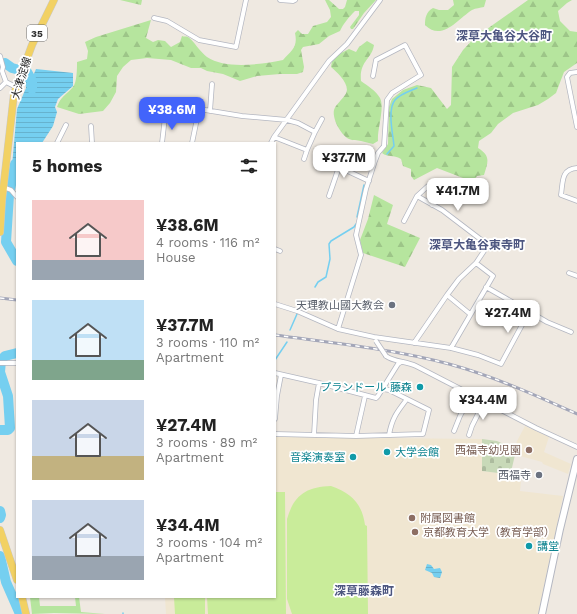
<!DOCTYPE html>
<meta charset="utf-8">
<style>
:root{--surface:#fff;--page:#f2f2f2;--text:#222;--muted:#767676;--accent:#4264fb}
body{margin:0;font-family:"Work Sans","Noto Sans JP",sans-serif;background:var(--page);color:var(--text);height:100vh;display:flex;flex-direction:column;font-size:15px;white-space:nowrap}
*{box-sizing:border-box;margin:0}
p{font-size:13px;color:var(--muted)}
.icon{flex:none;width:22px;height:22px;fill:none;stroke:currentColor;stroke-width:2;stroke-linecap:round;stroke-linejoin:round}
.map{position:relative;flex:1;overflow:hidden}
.sheet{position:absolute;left:16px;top:142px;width:260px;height:456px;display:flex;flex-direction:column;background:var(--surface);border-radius:0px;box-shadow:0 1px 3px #0004}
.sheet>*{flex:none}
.price{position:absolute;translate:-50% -34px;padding:0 9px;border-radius:8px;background:#fff;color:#222;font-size:13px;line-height:26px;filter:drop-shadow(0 1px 2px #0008)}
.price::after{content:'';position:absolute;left:50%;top:24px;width:12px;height:9px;margin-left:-6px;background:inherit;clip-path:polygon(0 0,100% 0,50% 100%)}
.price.current{background:var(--accent);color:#fff}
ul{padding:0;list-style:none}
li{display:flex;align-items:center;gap:12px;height:100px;padding:0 16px}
li span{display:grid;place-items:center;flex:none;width:112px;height:80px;border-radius:0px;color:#555}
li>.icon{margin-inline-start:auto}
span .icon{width:48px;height:48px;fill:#fffc;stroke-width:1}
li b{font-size:17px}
h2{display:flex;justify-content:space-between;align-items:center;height:48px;padding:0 16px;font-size:17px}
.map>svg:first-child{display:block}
.education{fill:#f0e6d1}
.grass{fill:#b6e59e}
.forest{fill:url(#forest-firs)}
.cemetery{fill:url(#cemetery-stones)}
.pitch{fill:#c9ec9a}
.water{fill:url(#water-rules)}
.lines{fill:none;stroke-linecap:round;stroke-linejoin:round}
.stream{stroke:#75cff0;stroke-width:1.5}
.river{stroke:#75cff0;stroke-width:10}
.street-casing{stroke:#b4b7c1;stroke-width:5.5}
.secondary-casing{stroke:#b4b7c1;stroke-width:8}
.primary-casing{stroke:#c9c9c9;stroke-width:8}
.street{stroke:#fff;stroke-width:4}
.secondary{stroke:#fff;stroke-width:6}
.primary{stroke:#f2d163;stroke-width:7}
.rail-casing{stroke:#a3a6b8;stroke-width:3}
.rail{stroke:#fff;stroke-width:1.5;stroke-dasharray:4.5;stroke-linecap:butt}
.street-bridge-casing{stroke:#b4b7c1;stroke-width:5.5;stroke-linecap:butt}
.street-bridge{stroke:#fff;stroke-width:4}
.worship-dot{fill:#6b7280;stroke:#fff;stroke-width:1.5}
.culture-dot{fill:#0f9aa8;stroke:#fff;stroke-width:1.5}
.education-dot{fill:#8d6e63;stroke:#fff;stroke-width:1.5}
.labels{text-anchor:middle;stroke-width:3.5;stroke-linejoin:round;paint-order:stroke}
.shield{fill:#fff;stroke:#6d6d6d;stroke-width:1}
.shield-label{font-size:10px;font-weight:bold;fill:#2e2e2e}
.street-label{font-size:11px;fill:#2e2e2e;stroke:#fff}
.worship-label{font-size:11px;fill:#5b616d;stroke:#fff;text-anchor:end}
.culture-label{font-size:11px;fill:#0d838f;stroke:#fff;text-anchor:end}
.education-label{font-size:11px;fill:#785e54;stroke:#fff;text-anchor:start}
.neighbourhood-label{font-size:12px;font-weight:bold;fill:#4d5680;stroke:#fff}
</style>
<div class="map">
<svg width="577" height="614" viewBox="0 0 577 614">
<defs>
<pattern id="forest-firs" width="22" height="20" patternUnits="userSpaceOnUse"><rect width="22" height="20" fill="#b6e59e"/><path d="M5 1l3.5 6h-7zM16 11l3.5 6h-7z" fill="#9dc588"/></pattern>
<pattern id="cemetery-stones" width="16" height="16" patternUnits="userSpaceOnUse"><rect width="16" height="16" fill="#c8d9b8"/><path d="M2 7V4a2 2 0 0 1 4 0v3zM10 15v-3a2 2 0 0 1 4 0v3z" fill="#acbb9e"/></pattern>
<pattern id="water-rules" width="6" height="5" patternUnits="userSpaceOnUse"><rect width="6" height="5" fill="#75cff0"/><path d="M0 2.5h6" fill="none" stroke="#66b2ce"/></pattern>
</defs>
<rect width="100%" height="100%" fill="#efe9e1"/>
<!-- education -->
<path class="education" d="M525 426 549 437 544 452 571 464 568 474 543 464 542 462 513 454 517 441Z
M275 437 482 439V471L506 474 521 481 520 491 563 496 538 614H166L165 597H275Z"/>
<!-- grass -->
<path class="grass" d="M30 597H39L40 606H76L75 597H79L81 612 105 614 54 613 32 614Z"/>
<!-- forest -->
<path class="forest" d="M120 0H142L141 5Z
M325 0H329L339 9H343L345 7 347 0H376L364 13 353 29H351L350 27 359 15V11H355C349 17 343 24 340 31L329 36 319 44 303 47 301 50 304 67 303 72 297 74H280L257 76 240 81 223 74 207 71 201 68H191L171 60 147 58 131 60 123 67 117 76 116 92 110 103 103 111 79 114 57 107C61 96 66 95 73 87 77 82 77 69 77 62L87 59 88 51 85 42 96 37 151 20 146 38 153 42 158 40 165 41 171 47 180 42 182 36C184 37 186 36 188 37 193 40 201 53 207 57 226 70 263 64 283 60 292 50 298 47 295 33L298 30 302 34H308L313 26 327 22 331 17 330 10Z
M453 0H486L484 7C480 8 476 8 472 10 458 19 442 42 425 25 425 18 426 12 433 8L439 10H448L454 5Z
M528 0H572L567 3 558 11 560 21 570 31 577 32V63L564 72 556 93 548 99 538 105 513 113 498 124 491 133 479 141 478 148C491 156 488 162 484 175L477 176 474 180 470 181 467 179 463 178 437 168 414 180 411 176V169L403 166 401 159C393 154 388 158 382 153L388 144 389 107 392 99 403 90 417 85 431 88 447 109 451 105 452 67 463 50 481 31 487 29Z
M367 41 374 45C372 59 359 61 361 81 368 86 376 91 380 98 385 108 377 129 378 141L373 144C369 143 365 142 361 141 357 140 353 141 349 139 341 135 332 119 334 110 336 104 342 100 345 95 352 86 338 73 331 67L332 61 339 54 349 49 356 52 359 47Z
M374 195 393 205 387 224 420 238 405 267 363 253 360 240 368 219Z"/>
<!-- cemetery -->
<path class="cemetery" d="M482 439 497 441 515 449 513 454 515 455 510 476 506 474 482 471Z"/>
<!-- pitch -->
<path class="pitch" d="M331 486C351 493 362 503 365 525L367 526 368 614H292L287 599V519C294 495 306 487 331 486Z
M275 492H285L286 614H208L207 597H275Z
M174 597H205V614H175Z"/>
<!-- water -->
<path class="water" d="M36 69 73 73V86L58 99 55 107 57 112 53 126 42 143H17V174L14 177 9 176 12 166 17 109 26 88 25 79 33 76Z
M427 564 431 565 434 569 440 568 442 572 440 578 434 577 432 573 425 570Z"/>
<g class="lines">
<!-- stream -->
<path class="stream" d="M387 154 394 146C393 134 387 110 395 100 400 94 410 91 417 88
M357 217 364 185
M315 287 318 282 326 277 330 259 329 244 331 241 354 227 356 224
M290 330 297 314
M275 360 287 342
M123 614V613"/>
<!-- river -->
<path class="river" d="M0 65 5 63 12 68 27 72 32 81V89
M15 164 9 195 6 242 17 261
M0 430H8L10 428 8 396 0 372 1 360 5 356 17 353
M0 511 1 515 0 518
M0 556 6 582 20 614"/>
<!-- street casing -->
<g class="street-casing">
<path id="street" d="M280 0 293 1 295 0
M154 18 167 21 199 40 236 47 246 0
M0 56 3 67 2 71 6 82 16 87
M577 72 570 73 567 77 577 127
M0 88 6 82
M210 111 212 84
M91 126 92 143
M315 132 322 119
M57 143 66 125
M162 143 165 117
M192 143 199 109 242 116 287 120 298 123 315 132 307 150 274 137
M271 143 274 137 329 61 347 44 380 0
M304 159 307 150
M577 168C561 169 563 182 561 195L577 201
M3 187 11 190 17 197
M329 196 339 167 369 181
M404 221 417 196 428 186 438 191 432 205
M275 249 280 251
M569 273 577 276
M486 287 547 322 571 332
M447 295 470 314
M275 304 297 311 338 329 374 337 451 348 478 355 501 364 529 312
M338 329 361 255 356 235 366 189 375 161 378 153 384 146 387 100 392 93 421 75 405 45 376 60 373 76
M414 343 447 295 459 279 476 263 488 245 442 210 417 196
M451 348 493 276 476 263
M386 356C394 362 406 361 416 366L536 428 577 447
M0 363H17
M275 373 319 383 376 398 378 396 398 364 401 362
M365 396 356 436 423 434 429 410 389 390 383 389
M489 404 495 390
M275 419 277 396 281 375
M454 431 460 416 471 395
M275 434 356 436
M314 435 316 400 319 383
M389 435C392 418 397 412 407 399
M469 435 472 426 484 402"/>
</g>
<!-- secondary casing -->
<g class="secondary-casing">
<path id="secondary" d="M542 614 560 529 577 459"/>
</g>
<!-- primary casing -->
<g class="primary-casing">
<path id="primary" d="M0 232 2 200 14 94 32 45 54 0
M0 530 17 580
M22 597 26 614"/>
</g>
<!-- street -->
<use href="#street" class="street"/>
<!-- secondary -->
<use href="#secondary" class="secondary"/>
<!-- primary -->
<use href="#primary" class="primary"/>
<!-- rail casing -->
<g class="rail-casing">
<path id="rail" d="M0 298 17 300
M275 335C333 343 393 349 449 364 493 376 535 395 577 414"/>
</g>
<!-- rail -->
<use href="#rail" class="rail"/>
<!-- street-bridge casing -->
<g class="street-bridge-casing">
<path id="street-bridge" d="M376 341 386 356"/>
</g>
<!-- street-bridge -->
<use href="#street-bridge" class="street-bridge"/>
</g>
<!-- markers -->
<g class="worship-dot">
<circle cx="392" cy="305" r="4"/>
<circle cx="539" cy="475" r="4"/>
</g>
<g class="culture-dot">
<circle cx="420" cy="387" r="4"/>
<circle cx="387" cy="452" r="4"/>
<circle cx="353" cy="457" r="4"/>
<circle cx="529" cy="546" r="4"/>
</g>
<g class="education-dot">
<circle cx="529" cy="450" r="4"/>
<circle cx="412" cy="518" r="4"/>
<circle cx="415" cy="532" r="4"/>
</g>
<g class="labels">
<!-- shield labels -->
<rect class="shield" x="27" y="25" width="20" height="16" rx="3"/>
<g class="shield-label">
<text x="37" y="37">35</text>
</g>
<!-- street labels -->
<g class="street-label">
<text transform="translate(21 78) rotate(-73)" y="4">大津淀線</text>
</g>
<!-- worship labels -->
<g class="worship-label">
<text x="384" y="309">天理教山國大教会</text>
<text x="531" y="479">西福寺</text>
</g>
<!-- culture labels -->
<g class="culture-label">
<text x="412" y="391">プランドール 藤森</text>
<text x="395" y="456" text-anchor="start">大学会館</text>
<text x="345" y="461">音楽演奏室</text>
<text x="537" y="550" text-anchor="start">講堂</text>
</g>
<!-- education labels -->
<g class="education-label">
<text x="521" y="454" text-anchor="end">西福寺幼児園</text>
<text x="420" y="522">附属図書館</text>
<text x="423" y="536">京都教育大学（教育学部）</text>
</g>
<!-- neighbourhood labels -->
<g class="neighbourhood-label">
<text x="504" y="40">深草大亀谷大谷町</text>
<text x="477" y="249">深草大亀谷東寺町</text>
<text x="364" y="595">深草藤森町</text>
</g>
</g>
</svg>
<b class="price current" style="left:172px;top:131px">¥38.6M</b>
<b class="price" style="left:344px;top:179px">¥37.7M</b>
<b class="price" style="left:458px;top:212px">¥41.7M</b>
<b class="price" style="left:508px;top:334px">¥27.4M</b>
<b class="price" style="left:483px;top:421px">¥34.4M</b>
<section class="sheet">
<h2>5 homes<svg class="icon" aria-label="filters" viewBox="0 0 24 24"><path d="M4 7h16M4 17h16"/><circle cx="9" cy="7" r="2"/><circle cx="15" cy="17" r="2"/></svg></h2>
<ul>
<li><span style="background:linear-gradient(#f6c9c9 75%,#9aa5b1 0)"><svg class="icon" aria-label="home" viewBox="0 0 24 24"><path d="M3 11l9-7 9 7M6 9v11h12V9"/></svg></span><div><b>¥38.6M</b><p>4 rooms · 116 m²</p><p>House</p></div></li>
<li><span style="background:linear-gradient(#bfe0f5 75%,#7fa58c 0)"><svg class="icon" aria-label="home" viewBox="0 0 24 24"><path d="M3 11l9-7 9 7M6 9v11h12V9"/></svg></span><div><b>¥37.7M</b><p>3 rooms · 110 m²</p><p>Apartment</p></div></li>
<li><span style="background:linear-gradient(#c9d6e8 70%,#c2b280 0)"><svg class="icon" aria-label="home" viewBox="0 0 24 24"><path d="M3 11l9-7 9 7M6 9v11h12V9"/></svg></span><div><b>¥27.4M</b><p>3 rooms · 89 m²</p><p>Apartment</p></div></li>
<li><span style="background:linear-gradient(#c9d6e8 70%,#9aa5b1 0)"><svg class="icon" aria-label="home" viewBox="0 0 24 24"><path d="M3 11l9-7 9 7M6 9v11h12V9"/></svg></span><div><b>¥34.4M</b><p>3 rooms · 104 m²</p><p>Apartment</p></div></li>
</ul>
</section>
</div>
